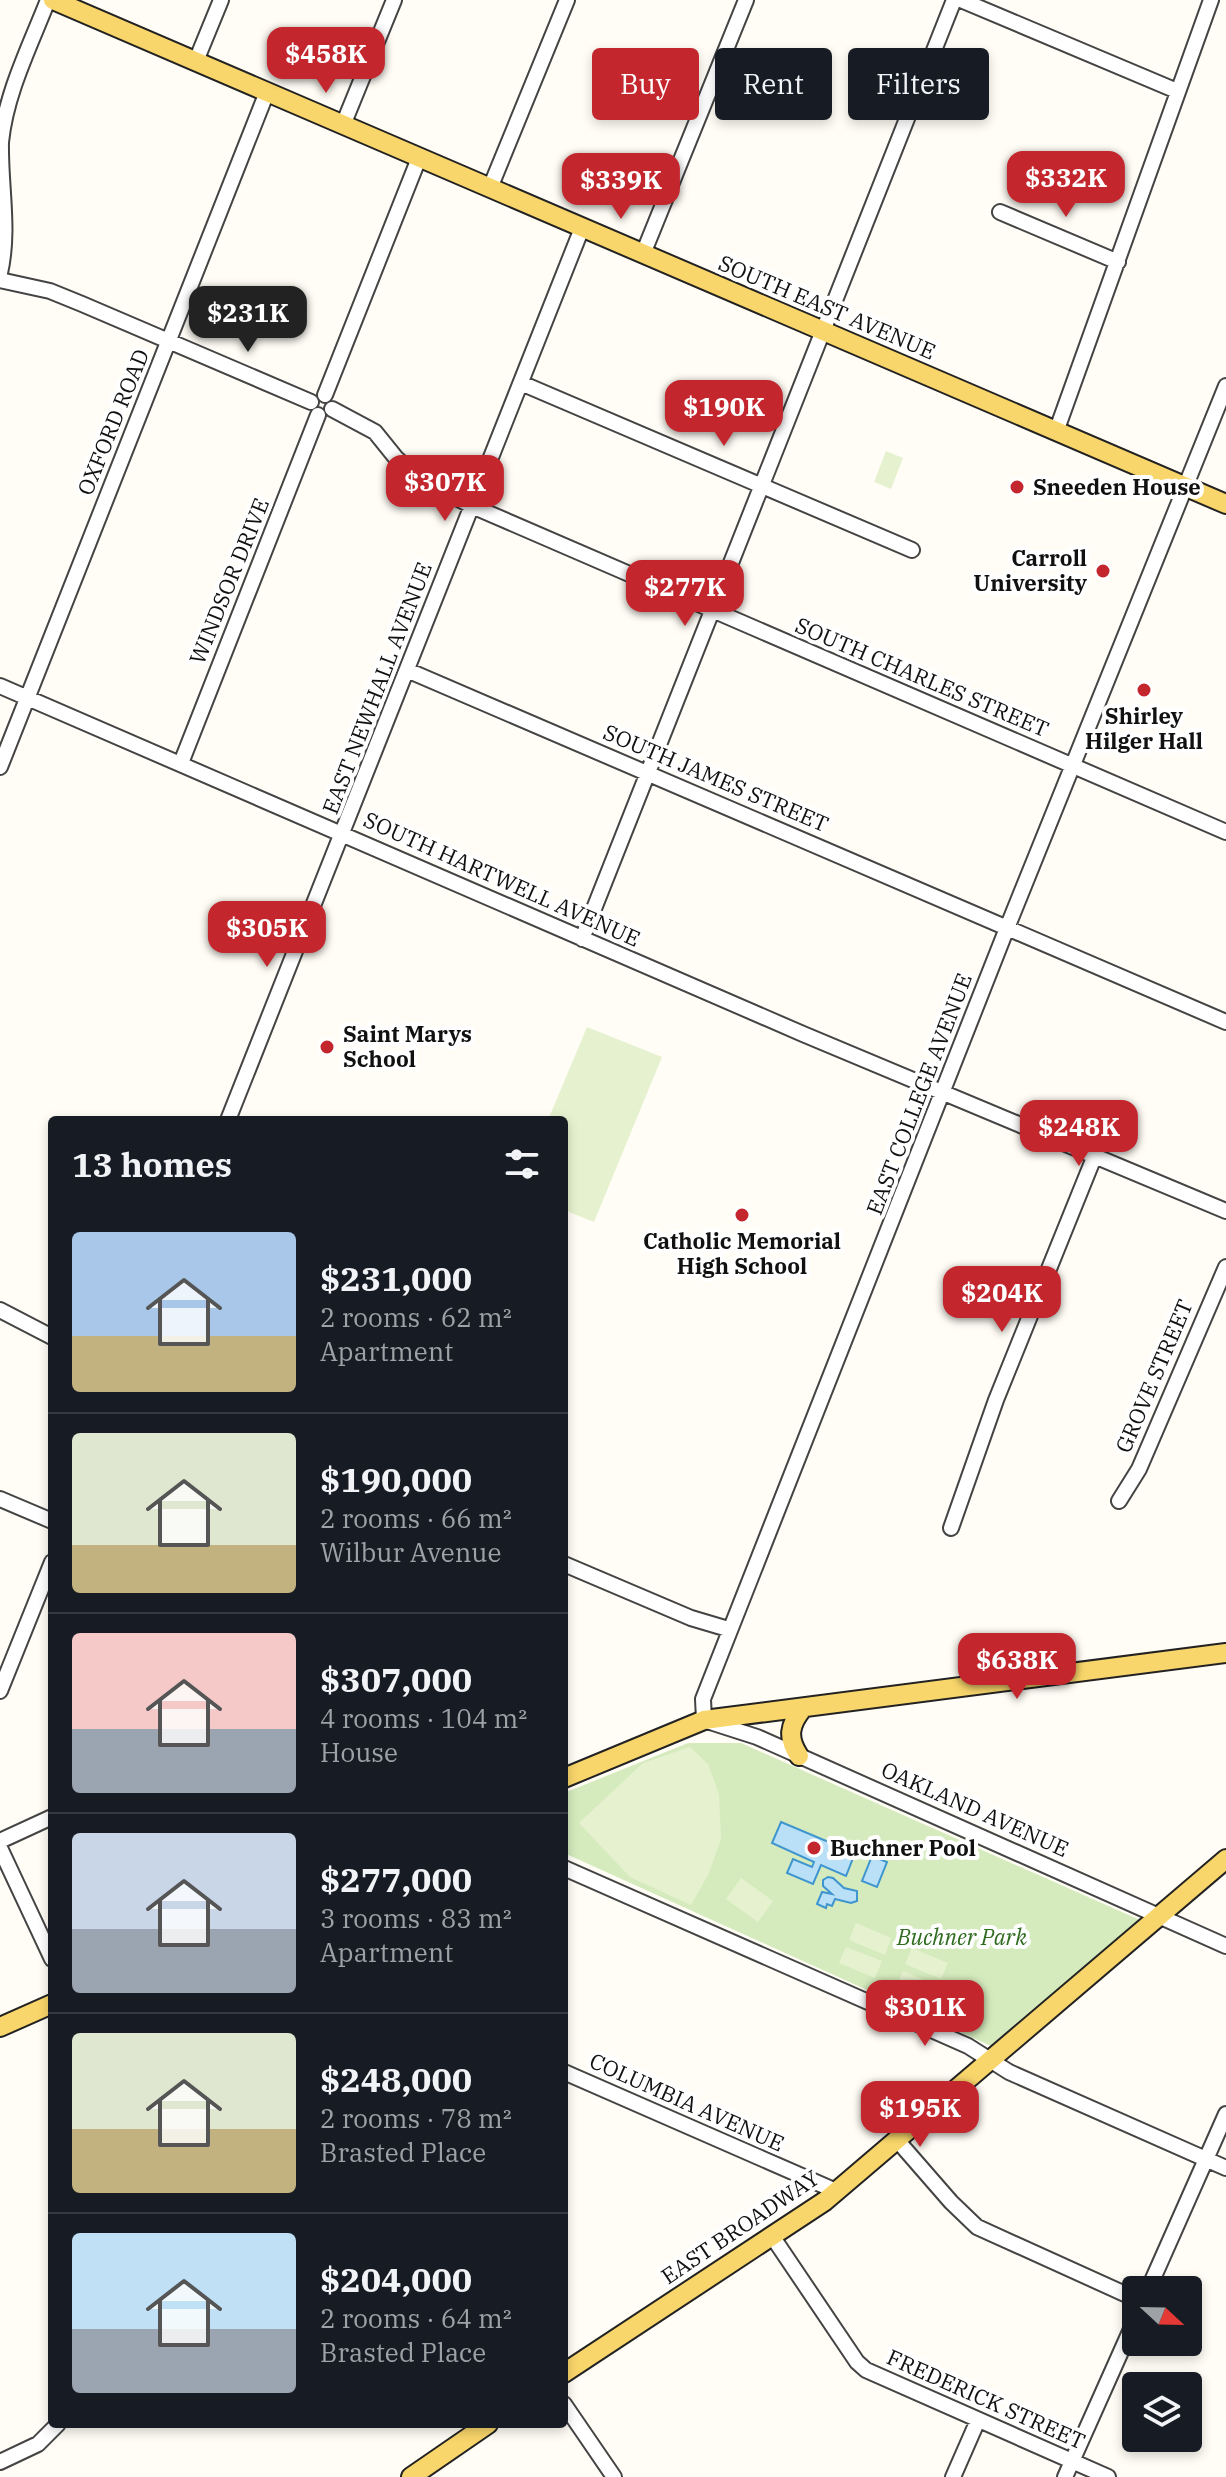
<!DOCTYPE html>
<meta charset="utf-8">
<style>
:root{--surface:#171b24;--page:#242831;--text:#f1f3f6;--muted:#9ea1a6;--line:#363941;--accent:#c4262e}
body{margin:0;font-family:"IBM Plex Serif",serif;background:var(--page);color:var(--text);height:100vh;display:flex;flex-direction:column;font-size:30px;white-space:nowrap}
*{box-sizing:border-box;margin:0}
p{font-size:26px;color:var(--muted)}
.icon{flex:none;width:44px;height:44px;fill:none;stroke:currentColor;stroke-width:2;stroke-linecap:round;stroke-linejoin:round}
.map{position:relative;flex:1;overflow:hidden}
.details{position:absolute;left:48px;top:1116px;width:520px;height:1312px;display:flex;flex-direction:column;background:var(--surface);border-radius:8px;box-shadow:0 4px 12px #0003}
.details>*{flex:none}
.banner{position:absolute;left:592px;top:48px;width:514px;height:72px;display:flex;gap:16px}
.needle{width:52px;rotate:112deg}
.tools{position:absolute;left:1122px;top:2276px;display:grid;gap:16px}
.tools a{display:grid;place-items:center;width:80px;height:80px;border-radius:8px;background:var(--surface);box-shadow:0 4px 12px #0003;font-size:40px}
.price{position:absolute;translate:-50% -68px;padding:0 18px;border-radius:16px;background:var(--accent);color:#fff;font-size:26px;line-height:52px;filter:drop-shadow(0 2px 4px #0008)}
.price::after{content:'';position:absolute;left:50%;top:48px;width:24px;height:18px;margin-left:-12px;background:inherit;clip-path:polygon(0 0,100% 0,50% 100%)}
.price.selected{background:#222;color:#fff}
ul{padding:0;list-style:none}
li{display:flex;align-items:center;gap:24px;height:200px;padding:0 24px}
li+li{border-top:2px solid var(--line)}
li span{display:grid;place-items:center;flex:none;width:224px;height:160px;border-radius:8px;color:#555}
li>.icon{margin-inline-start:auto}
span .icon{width:96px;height:96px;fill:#fffc;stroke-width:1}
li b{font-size:34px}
h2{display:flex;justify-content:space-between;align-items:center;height:96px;padding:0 24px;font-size:34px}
.chip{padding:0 28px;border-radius:8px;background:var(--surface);box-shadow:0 4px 12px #0003;font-size:28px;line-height:72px}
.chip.selected{background:var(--accent);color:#fff}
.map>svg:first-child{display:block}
.green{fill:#d5ebbd}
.pitch{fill:#e6f2cf}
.water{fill:#b9e0f7;stroke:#3f96cf;stroke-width:2}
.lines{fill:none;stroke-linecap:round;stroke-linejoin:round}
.minor-casing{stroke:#444;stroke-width:18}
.major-casing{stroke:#222;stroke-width:22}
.minor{stroke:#fff;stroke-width:14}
.major{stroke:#f9d66b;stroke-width:18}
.poi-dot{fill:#c4262e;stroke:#fff;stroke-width:3}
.labels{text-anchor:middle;stroke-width:8;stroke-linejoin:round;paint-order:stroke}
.street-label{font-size:22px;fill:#111;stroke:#fff}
.poi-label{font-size:22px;font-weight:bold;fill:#111;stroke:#fff;text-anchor:start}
.park-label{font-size:22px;font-style:italic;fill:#2f6b1f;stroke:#fff}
</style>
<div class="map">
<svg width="1226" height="2477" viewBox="0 0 1226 2477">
<rect width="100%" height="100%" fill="#fffdf5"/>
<!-- green -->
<path class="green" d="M688 1743H741L1140 1920 991 2046 564 1853V1793Z"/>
<!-- pitch -->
<path class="pitch" d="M886 451 903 458 891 489 874 482Z
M587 1027 662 1057 594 1222 564 1210V1120H548Z
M690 1747 708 1764 719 1794 721 1839 709 1873 691 1905 630 1877 579 1823 643 1763Z
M741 1878 773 1901 758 1922 726 1899Z
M856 1923 891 1938 885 1955 849 1940Z
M846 1947 882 1961 875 1978 839 1963Z
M912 1948 948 1963 941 1979 905 1964Z
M903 1971 938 1986 931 2002 896 1987Z"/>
<!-- water -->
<path class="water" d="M781 1822 855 1853 846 1876 821 1865 813 1884 787 1873 793 1859 812 1867 814 1862 772 1843Z
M872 1856 887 1862 877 1887 862 1881Z
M828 1877 833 1878 844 1888 857 1891V1901L851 1903 835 1899 832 1906 827 1904 826 1908 817 1904 822 1892 832 1894 823 1886V1880Z"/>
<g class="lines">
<!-- minor casing -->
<g class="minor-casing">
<path id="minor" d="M961 0 1177 91
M196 61 221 0
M343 125 394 0
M490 188 567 0
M1000 212 1118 262
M643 254 746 0
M0 273C10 229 0 186 1 142 6 93 30 46 48 0
M0 280 50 291 82 304 311 402
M521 383 912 550
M1226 386 1007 928 703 1699 704 1720 757 1737 1226 1946
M325 395 419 158
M332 409 375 432 396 458 420 479 472 506 1226 832
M1056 432 1211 0
M407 670 1226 1022
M0 686 803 1034 1226 1211
M181 763 318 415
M0 767 267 92
M582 939 954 0
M228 1120 582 228
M0 1310 52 1337
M0 1499 52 1521
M1119 1501 1139 1469 1226 1267
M951 1528 996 1400 1095 1155
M564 1564 691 1618 728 1629
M0 1691 52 1562
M0 1841 52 1817
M0 1848 52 1959
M564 1868 968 2046 1009 2072 1226 2168
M564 2072 836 2191
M897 2140 951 2202 977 2227 1136 2299
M772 2236 857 2362 866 2370 1108 2477
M1148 2290 1226 2114
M564 2404 614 2477
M0 2462 38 2444 58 2424
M953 2477 978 2420
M1065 2477 1136 2318"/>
</g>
<!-- major casing -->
<g class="major-casing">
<path id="major" d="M53 0 1226 504
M799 1756C787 1738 789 1725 803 1708
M564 1778 704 1720 1226 1653
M0 2027 52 2004
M564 2373 825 2201 1226 1859
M411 2477 488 2424"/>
</g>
<!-- minor -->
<use href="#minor" class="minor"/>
<!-- major -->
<use href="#major" class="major"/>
</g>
<!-- markers -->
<g class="poi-dot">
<circle cx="1017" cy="487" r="8"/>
<circle cx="1103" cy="571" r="8"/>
<circle cx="1144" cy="690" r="8"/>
<circle cx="327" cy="1047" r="8"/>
<circle cx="742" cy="1215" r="8"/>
<circle cx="814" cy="1848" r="8"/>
</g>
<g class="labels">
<!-- street labels -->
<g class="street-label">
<text transform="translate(827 307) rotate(23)" y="8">SOUTH EAST AVENUE</text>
<text transform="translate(113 422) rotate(-68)" y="8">OXFORD ROAD</text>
<text transform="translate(229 581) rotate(-68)" y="8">WINDSOR DRIVE</text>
<text transform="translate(922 677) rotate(23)" y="8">SOUTH CHARLES STREET</text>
<text transform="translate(377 688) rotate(-69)" y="8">EAST NEWHALL AVENUE</text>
<text transform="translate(716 778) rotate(23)" y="8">SOUTH JAMES STREET</text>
<text transform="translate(502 879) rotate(24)" y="8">SOUTH HARTWELL AVENUE</text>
<text transform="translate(919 1094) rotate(-69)" y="8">EAST COLLEGE AVENUE</text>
<text transform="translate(1154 1376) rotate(-67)" y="8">GROVE STREET</text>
<text transform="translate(975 1809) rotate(24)" y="8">OAKLAND AVENUE</text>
<text transform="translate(687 2102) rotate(24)" y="8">COLUMBIA AVENUE</text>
<text transform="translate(740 2227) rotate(-34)" y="8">EAST BROADWAY</text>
<text transform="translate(986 2399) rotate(24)" y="8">FREDERICK STREET</text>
</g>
<!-- poi labels -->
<g class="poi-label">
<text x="1033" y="495">Sneeden House</text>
<text x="1087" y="566" text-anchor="end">Carroll<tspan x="1087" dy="25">University</tspan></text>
<text x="1144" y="724" text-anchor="middle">Shirley<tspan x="1144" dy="25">Hilger Hall</tspan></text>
<text x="343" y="1042">Saint Marys<tspan x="343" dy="25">School</tspan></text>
<text x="742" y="1249" text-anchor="middle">Catholic Memorial<tspan x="742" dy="25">High School</tspan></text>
<text x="830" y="1856">Buchner Pool</text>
</g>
<!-- park labels -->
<g class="park-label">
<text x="962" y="1945">Buchner Park</text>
</g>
</g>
</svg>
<div class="tools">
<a><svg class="needle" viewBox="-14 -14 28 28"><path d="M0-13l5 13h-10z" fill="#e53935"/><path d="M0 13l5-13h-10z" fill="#9ea1a6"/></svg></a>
<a><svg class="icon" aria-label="layers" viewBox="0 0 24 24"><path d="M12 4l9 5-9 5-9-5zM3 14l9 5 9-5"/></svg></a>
</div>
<b class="price" style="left:326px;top:95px">$458K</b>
<b class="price" style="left:1066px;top:219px">$332K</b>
<b class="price" style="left:621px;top:221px">$339K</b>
<b class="price selected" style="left:248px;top:354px">$231K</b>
<b class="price" style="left:724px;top:448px">$190K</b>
<b class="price" style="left:445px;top:523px">$307K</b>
<b class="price" style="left:685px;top:628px">$277K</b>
<b class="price" style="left:267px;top:969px">$305K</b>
<b class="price" style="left:1079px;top:1168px">$248K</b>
<b class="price" style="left:1002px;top:1334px">$204K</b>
<b class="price" style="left:1017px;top:1701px">$638K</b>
<b class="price" style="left:925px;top:2048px">$301K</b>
<b class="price" style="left:920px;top:2149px">$195K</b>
<div class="banner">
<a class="chip selected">Buy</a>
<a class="chip">Rent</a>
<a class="chip">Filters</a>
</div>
<section class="details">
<h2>13 homes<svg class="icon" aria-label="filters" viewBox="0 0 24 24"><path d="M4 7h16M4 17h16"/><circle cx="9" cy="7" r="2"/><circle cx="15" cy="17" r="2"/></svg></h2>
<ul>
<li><span style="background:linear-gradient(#a9c7e8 65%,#c2b280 0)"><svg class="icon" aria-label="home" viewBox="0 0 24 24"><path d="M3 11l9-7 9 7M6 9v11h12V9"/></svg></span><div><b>$231,000</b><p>2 rooms · 62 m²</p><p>Apartment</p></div></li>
<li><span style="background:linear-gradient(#dfe7d0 70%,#c2b280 0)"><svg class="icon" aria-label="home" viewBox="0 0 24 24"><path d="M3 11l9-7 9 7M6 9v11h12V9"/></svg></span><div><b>$190,000</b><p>2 rooms · 66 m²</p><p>Wilbur Avenue</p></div></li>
<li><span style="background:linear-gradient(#f6c9c9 60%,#9aa5b1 0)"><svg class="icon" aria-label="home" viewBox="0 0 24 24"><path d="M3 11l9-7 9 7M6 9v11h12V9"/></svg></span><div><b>$307,000</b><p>4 rooms · 104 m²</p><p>House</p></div></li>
<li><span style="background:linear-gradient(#c9d6e8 60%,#9aa5b1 0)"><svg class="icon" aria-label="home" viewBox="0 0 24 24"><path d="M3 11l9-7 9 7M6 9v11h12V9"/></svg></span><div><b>$277,000</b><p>3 rooms · 83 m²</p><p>Apartment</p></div></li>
<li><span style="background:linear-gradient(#dfe7d0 60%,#c2b280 0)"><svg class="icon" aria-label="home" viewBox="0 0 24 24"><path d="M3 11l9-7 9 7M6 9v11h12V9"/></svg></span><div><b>$248,000</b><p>2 rooms · 78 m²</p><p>Brasted Place</p></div></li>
<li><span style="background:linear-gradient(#bfe0f5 60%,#9aa5b1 0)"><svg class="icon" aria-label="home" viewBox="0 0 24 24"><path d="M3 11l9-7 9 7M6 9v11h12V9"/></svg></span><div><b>$204,000</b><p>2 rooms · 64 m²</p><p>Brasted Place</p></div></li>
</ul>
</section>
</div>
